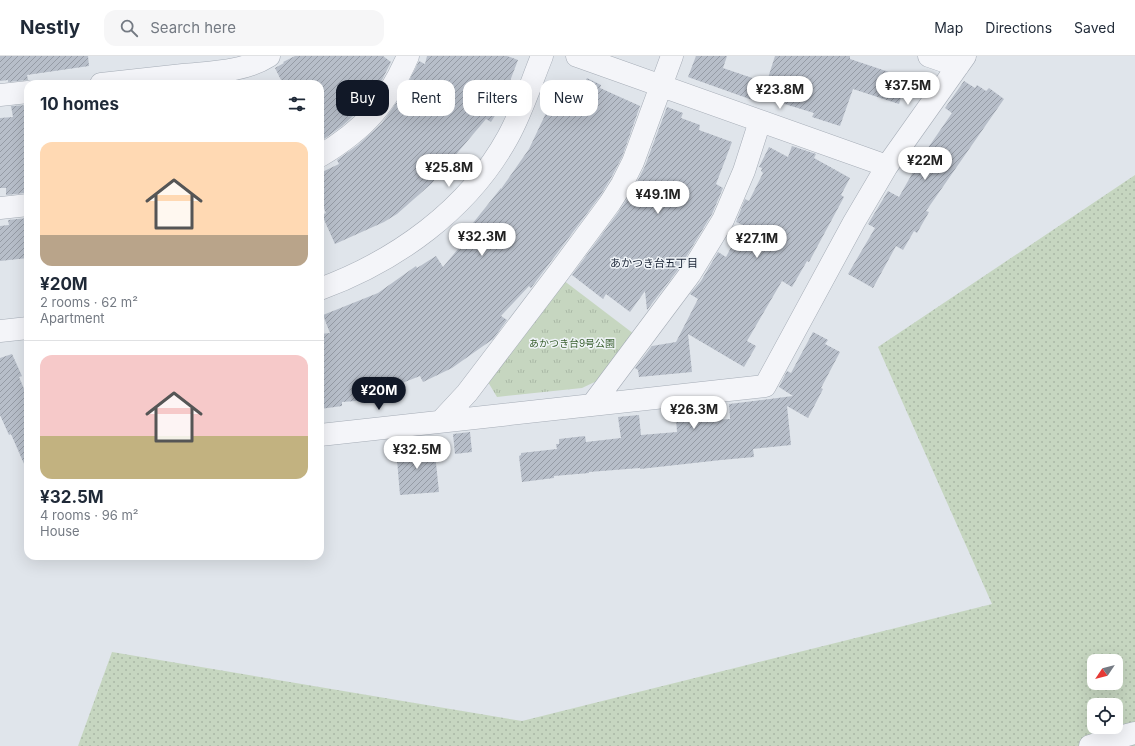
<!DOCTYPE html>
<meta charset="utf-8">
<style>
:root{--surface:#fff;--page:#f6f6f7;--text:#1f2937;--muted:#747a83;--line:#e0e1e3;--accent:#111827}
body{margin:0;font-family:Inter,"Noto Sans JP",sans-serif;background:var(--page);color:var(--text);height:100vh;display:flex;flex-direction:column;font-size:15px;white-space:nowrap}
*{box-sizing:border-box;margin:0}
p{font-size:13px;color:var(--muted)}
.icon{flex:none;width:22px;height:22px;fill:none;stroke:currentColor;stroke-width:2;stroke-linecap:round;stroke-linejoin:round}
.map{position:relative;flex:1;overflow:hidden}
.drawer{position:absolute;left:24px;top:24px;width:300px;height:480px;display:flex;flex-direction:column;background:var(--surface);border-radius:12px;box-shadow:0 4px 16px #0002}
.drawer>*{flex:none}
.banner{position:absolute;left:336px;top:24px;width:380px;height:36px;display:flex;gap:8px}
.needle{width:26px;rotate:235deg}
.fabs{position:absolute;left:1087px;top:598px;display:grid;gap:8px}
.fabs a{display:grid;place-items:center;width:36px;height:36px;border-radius:8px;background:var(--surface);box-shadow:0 4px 16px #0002;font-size:20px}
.price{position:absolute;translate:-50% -34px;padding:0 9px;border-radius:14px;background:#fff;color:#222;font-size:13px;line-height:26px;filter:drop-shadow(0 1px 2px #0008)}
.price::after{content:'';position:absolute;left:50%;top:24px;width:12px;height:9px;margin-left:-6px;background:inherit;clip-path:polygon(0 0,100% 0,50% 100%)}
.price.current{background:var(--accent);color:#fff}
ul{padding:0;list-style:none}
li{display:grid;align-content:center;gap:8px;height:212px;padding:0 16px}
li+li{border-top:1px solid var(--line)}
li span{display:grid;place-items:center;height:124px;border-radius:12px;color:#555}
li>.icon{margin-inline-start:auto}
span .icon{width:72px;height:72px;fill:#fffc;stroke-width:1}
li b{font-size:17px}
h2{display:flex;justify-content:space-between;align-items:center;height:48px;padding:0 16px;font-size:17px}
.tag{padding:0 14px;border-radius:12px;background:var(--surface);box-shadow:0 4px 16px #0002;font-size:14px;line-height:36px}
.tag.current{background:var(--accent);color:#fff}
header{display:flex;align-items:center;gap:24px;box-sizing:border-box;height:56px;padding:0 20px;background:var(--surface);border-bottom:1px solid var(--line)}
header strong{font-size:19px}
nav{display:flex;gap:22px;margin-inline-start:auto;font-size:14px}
.search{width:280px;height:36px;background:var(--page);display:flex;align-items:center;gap:10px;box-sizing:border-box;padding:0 14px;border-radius:12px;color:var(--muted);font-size:15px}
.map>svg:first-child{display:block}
.grass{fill:url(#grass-dots);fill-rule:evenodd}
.park{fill:url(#park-tufts)}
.building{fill:url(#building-hatch)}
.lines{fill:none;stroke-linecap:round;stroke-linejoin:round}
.minor-casing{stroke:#a5acb6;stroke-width:23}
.minor{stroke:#f4f5f9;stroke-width:22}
.labels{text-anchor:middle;stroke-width:3;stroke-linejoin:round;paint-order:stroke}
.park-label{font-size:10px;fill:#3c6232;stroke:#f0f4f8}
.neighbourhood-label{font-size:11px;fill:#192335;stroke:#f0f4f8}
</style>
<header>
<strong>Nestly</strong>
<div class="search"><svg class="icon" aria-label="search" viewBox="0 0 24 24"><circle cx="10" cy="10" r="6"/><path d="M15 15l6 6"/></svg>Search here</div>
<nav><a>Map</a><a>Directions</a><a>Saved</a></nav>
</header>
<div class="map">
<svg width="1135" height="690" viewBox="0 0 1135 690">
<defs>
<pattern id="grass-dots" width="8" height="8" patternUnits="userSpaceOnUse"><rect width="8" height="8" fill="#c6d6c0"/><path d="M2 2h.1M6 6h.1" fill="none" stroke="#aab8a6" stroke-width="1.8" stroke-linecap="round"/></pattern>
<pattern id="park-tufts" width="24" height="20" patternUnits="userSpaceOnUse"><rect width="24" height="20" fill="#c6d6c0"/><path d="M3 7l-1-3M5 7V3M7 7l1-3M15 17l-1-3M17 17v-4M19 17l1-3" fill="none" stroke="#aab8a6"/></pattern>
<pattern id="building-hatch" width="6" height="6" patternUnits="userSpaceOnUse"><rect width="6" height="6" fill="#b7bec9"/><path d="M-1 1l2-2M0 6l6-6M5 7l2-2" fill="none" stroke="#959ba5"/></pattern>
</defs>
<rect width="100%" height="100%" fill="#e0e5eb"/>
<!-- grass -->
<path class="grass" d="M1135 119V690H78L112 596 522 665 992 548 878 291ZM1094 605H1116V627H1094ZM1094 649H1116V671H1094Z"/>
<!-- park -->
<path class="park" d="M563 224 634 278 601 323 582 332 497 341 488 326Z"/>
<!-- building -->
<path class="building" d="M0 0H88L89 10 27 19 28 24 8 26V24L0 25Z
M295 0H383L391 6 381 26 364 50 342 70 324 83 320 77V28H283L275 12 284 7 283 6Z
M427 0H507L518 4 505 38H506L501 50 491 66 486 63 431 128 397 158 384 166 335 188 322 159 326 157 320 143V117L339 108 337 104 358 89 382 67 402 39 419 5 425 8Z
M696 0H727L723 12 764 26 758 46 688 21Z
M775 0H850V3L907 22 899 48 853 33 840 70 812 61 814 57 762 41Z
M587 22 601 29 600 32 640 50 622 101 611 122 600 140 531 232 529 230 501 260 507 264 493 283 452 312 423 326 420 320 356 345 342 346V350L320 353V278L330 277 323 259 378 237 416 210 417 212 436 200 443 211 473 175 469 172 501 132V133L529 93 546 57 547 58 560 26 579 33 583 25 585 26Z
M964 25 975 32 977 29 986 35 989 32 1004 43 926 155 929 156 917 177 914 175 903 194 896 190 873 232 848 218 875 172 868 168 888 135 899 141 921 102 952 57 945 52Z
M28 49V131H24L25 137 6 139V132H0V62L13 61 11 50Z
M667 51 683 57 681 62 700 69 699 74 732 86 716 128 723 132 712 158 680 211 647 254 645 235 630 256 606 238 603 243 572 219 620 154 633 134 645 110Z
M792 90 816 98 814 102 850 122 841 139 844 141 809 206 807 205 792 231 782 225 747 285 756 290 744 311 688 278 692 316 639 321 638 314 635 312 652 290 676 286 698 243 690 238 701 225 718 196 726 201 743 169 736 166 745 143 749 145 763 117 761 115 762 112 759 111 769 91 788 101Z
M28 162V202L0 205V170L9 169 8 164Z
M813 276 828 284 825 288 840 296 821 332 823 333 808 362 787 350 791 389 753 393 754 401 721 404 640 413V412L589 416V417L554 420V422L522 426 519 400 521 399V397L557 393 556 388H559V383L585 380 586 386 621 382 618 361 639 359 641 379 677 376 676 362 692 361 693 365 730 363 729 348 793 340 779 331 787 315 791 317Z
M12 298 22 320 19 321 28 342V417L11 378 9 379 0 359V302Z
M470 376 472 396 455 398 453 378Z
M434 388 439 436 400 439 396 392Z"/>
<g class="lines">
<!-- minor casing -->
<g class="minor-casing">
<path id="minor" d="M577 0 887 110
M929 0 958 10
M101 28C128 25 156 22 183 19 211 16 244 16 269 0
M0 39 28 36
M320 100C365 73 387 48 408 0
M0 152 28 149
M320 233C396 205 468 154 508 81 522 56 531 27 542 0
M0 275 28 272
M592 349 690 218 723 164 744 115 760 65
M441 365 467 337 559 216 610 147 622 128 633 106 672 0
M320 379 765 330 854 166 887 110 965 0
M1090 690 1112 683 1135 677"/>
</g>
<!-- minor -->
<use href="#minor" class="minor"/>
</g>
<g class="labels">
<!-- park labels -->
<g class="park-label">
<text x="572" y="291">あかつき台9号公園</text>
</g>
<!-- neighbourhood labels -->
<g class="neighbourhood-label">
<text x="654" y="211">あかつき台五丁目</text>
</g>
</g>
</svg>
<div class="fabs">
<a><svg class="needle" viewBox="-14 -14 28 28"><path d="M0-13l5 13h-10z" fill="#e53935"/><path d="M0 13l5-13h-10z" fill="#747a83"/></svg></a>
<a><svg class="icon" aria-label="locate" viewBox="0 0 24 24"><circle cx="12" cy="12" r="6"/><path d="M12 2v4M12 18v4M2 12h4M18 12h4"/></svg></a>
</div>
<b class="price" style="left:908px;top:50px">¥37.5M</b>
<b class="price" style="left:780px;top:54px">¥23.8M</b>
<b class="price" style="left:925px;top:125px">¥22M</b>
<b class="price" style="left:449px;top:132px">¥25.8M</b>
<b class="price" style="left:658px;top:159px">¥49.1M</b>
<b class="price" style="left:482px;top:201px">¥32.3M</b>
<b class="price" style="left:757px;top:203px">¥27.1M</b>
<b class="price current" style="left:379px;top:355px">¥20M</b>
<b class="price" style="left:694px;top:374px">¥26.3M</b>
<b class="price" style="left:417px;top:414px">¥32.5M</b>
<div class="banner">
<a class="tag current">Buy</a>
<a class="tag">Rent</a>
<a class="tag">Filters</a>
<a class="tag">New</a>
</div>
<section class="drawer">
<h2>10 homes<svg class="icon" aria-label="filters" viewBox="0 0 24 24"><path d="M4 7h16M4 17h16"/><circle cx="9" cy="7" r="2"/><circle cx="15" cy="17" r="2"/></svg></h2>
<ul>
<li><span style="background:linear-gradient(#ffd9b3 75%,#b9a48a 0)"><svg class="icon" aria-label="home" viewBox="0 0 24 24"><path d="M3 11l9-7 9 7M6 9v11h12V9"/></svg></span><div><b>¥20M</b><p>2 rooms · 62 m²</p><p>Apartment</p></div></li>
<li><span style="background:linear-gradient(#f6c9c9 65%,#c2b280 0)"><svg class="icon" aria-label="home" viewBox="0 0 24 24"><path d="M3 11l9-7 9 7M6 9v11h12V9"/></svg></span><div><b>¥32.5M</b><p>4 rooms · 96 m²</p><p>House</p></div></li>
</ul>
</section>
</div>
